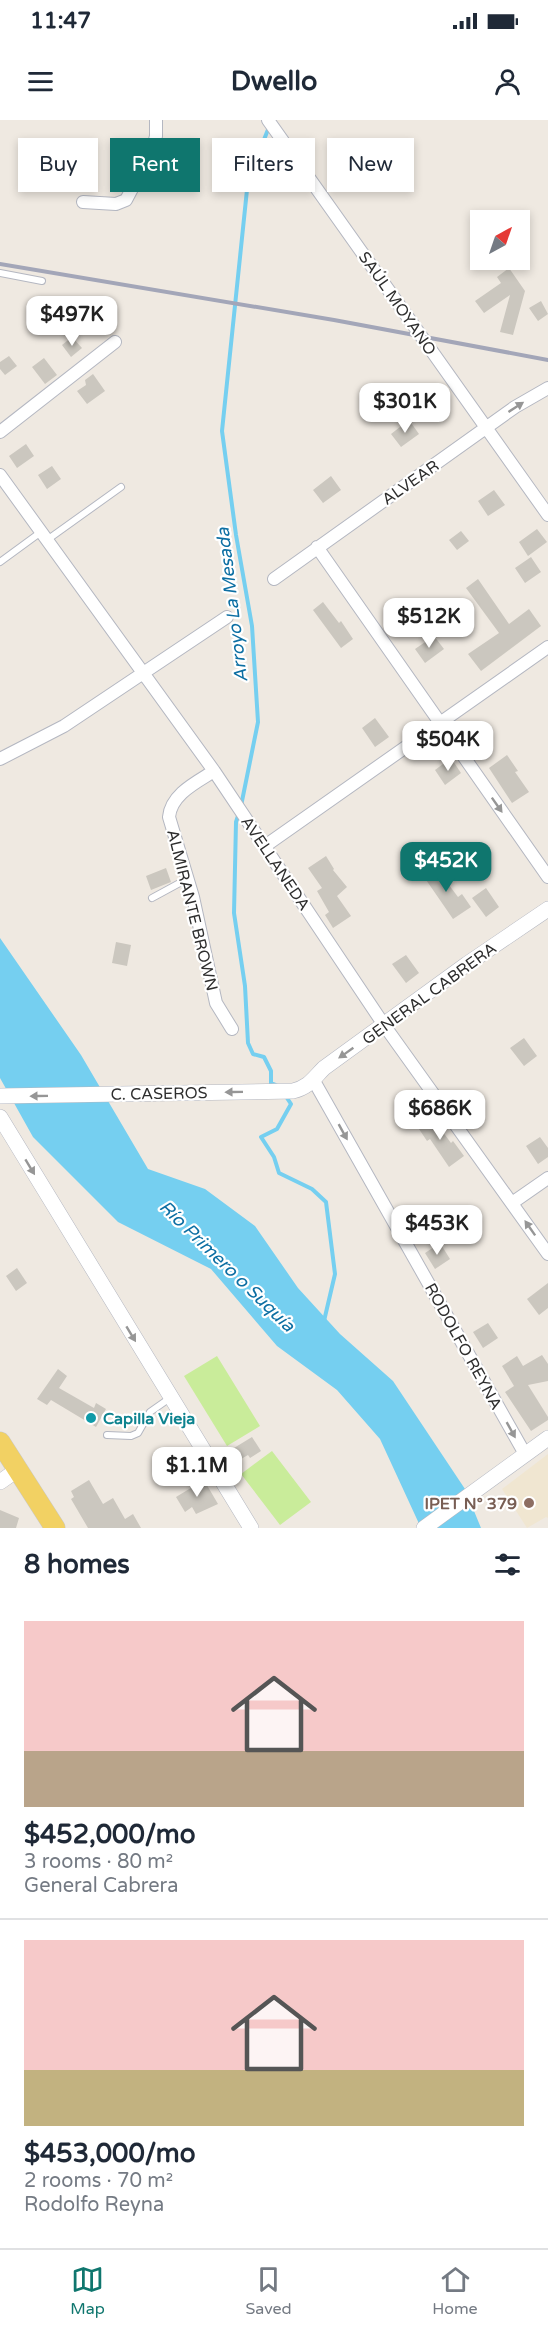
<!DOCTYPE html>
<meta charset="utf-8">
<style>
:root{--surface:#fff;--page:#f2f2f3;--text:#1f2937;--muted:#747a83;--line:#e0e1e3;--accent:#0f766e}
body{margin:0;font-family:"Varela Round",sans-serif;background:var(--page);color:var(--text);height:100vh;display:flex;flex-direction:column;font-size:22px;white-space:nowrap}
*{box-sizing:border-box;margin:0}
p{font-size:20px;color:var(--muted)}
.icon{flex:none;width:33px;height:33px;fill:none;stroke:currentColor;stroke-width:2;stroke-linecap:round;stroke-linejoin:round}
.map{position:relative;height:1408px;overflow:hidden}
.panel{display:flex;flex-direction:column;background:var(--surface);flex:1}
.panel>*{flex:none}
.top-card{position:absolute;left:18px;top:18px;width:513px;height:54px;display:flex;gap:12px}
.needle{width:39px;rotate:40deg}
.controls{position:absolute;left:470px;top:90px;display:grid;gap:12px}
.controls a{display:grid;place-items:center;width:60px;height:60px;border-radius:0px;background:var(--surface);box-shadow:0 3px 9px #0003;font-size:30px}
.price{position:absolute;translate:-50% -51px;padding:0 14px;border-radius:12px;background:#fff;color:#222;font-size:20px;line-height:39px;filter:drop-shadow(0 2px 3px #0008)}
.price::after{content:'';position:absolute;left:50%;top:36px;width:18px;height:14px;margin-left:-9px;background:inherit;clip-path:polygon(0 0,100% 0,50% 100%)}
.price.on{background:var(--accent);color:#fff}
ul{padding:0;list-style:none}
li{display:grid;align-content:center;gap:12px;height:318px;padding:0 24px}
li+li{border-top:2px solid var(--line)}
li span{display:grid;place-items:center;height:186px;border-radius:0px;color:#555}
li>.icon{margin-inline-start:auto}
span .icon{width:108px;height:108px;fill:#fffc;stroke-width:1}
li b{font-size:26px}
h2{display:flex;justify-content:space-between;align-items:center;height:72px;padding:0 24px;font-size:26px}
.pill{padding:0 21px;border-radius:0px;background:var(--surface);box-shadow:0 3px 9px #0003;font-size:21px;line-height:54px}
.pill.on{background:var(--accent);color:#fff}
.status{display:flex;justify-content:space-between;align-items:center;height:42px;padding:0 30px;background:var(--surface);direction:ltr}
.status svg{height:16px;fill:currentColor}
header{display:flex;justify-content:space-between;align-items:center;height:78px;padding:0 24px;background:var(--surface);font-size:27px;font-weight:800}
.menu{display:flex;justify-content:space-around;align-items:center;height:84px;border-top:2px solid var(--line);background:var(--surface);font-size:16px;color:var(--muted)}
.menu a{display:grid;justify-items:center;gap:3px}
.menu .on{color:var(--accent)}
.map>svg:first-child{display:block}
.education{fill:#f0e6d1}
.pitch{fill:#c9ec9a}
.water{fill:#75cff0}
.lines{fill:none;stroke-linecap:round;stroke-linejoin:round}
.stream{stroke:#75cff0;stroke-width:4}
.building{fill:#cbc7bf}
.service-casing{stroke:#b4b7c1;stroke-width:8}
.minor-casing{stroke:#b4b7c1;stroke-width:14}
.tertiary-casing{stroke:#b4b7c1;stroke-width:16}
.primary-casing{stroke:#c9c9c9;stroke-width:21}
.service{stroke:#fff;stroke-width:6}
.minor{stroke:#fff;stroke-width:12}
.tertiary{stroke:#fff;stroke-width:15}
.primary{stroke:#f2d163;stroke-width:20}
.rail{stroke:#a3a6b8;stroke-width:4}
.oneway{fill:#969696}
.culture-dot{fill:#0f9aa8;stroke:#fff;stroke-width:2}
.education-dot{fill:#8d6e63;stroke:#fff;stroke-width:2}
.labels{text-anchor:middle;stroke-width:4.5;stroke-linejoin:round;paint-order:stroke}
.street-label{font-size:16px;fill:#2e2e2e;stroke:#fff}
.culture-label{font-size:16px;font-weight:bold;fill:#0d838f;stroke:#fff;text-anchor:start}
.education-label{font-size:16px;font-weight:bold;fill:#785e54;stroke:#fff;text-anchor:end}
.water-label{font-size:18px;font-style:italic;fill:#0d6fa3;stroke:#fff}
</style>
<div class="status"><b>11:47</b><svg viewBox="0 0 49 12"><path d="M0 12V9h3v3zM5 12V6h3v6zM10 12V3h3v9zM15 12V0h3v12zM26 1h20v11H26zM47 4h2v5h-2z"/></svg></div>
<header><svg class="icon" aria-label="menu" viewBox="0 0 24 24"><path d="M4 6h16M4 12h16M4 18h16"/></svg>Dwello<svg class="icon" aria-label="person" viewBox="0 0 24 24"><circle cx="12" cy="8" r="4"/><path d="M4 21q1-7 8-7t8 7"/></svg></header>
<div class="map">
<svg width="548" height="1408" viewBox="0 0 548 1408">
<rect width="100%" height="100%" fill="#efe9e1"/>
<!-- education -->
<path class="education" d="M548 1334V1398L546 1397 527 1408 502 1369Z"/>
<!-- pitch -->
<path class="pitch" d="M217 1236 260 1306 227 1326 184 1256Z
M272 1331 311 1382 280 1405 241 1354Z"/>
<!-- water -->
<path class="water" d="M0 818 81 935 148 1049 205 1069 255 1106 298 1168 340 1214 393 1261 465 1369 481 1408H421L380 1319 337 1270 277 1226 211 1149 118 1102 33 1017 0 958Z"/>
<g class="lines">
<!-- stream -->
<path class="stream" d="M241 686 258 602 252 506 236 415 222 311 248 60 269 7
M239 693 236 702 234 793 245 866 248 923 253 934 264 937 271 951V963L276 965
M285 975 291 984 277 1009 261 1017 274 1037 279 1053 312 1069 326 1082 335 1154 324 1201"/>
</g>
<!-- building -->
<path class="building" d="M509 148 525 171 513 215 500 212 510 175 484 193 475 181 501 163 497 157Z
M541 181 548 194 538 201 529 188Z
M72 217 82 228 71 237 62 225Z
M9 236 17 246 5 255 0 249V242Z
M44 238 57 255 45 264 32 247Z
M93 254 105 271 87 284 77 271 86 265 85 260Z
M409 300 419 314 401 327 391 314Z
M26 324 34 336 17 348 9 336Z
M52 346 61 359 47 369 38 355Z
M331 356 341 370 323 383 313 370Z
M494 370 505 385 488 396 478 381Z
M537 409 547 422 528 436 519 422Z
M461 411 469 421 457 430 449 420Z
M531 437 541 452 525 463 515 448Z
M478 459 509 504 529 489 541 506 481 551 468 534 499 513 466 468Z
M408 479 416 492 398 503 390 490Z
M323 482 339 503 341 501 353 519 341 528 313 490Z
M429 487 441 504 429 513 417 496Z
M434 516 444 529 425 543 415 529Z
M375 598 389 617 375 627 362 608Z
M507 635 518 651 515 652 529 672 512 683 489 648Z
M451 638 461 653 445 665 435 650Z
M326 736 334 749 333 750 347 767 337 776 351 796 333 808 325 795 329 792 317 771 322 768 308 748Z
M434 745 458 777 462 774 471 787 453 799 422 754Z
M166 748 171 762 151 770 146 756Z
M486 768 499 787 486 797 472 778Z
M116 822 131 825 127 846 112 843Z
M406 835 419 853 406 863 392 844Z
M524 918 537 936 524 946 510 928Z
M431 996 451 1023 453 1021 464 1036 449 1047 430 1019 427 1021 417 1006Z
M540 1017 548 1028V1037L538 1044 526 1026Z
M440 1123 450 1139 435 1149 425 1133Z
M17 1148 27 1163 16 1171 6 1156Z
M548 1163V1188L539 1195 527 1179Z
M488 1203 498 1218 483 1228 473 1212Z
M542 1235 548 1244V1261L528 1265 548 1297V1300L531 1311 505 1272 514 1266 502 1246 517 1236 523 1246Z
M58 1249 67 1256 59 1268 94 1288 96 1283 106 1289 96 1307 51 1280 47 1285 37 1279Z
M252 1317 261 1331 250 1338 248 1335 241 1339 234 1328Z
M89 1360 103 1384 113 1378 125 1399 133 1394 141 1408H88L71 1379 74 1377 71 1371Z
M204 1360 218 1384 196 1394 192 1387 185 1392 176 1377Z
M0 1390 19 1398 16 1408H0Z"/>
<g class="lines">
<!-- service casing -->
<g class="service-casing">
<path id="service" d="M0 153 42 161
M47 420 121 367
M0 442 41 412
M152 778 187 759
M107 1315 131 1316 138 1313 150 1292 170 1278"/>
</g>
<!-- minor casing -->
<g class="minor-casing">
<path id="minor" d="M268 0 548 395
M83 82 116 84 126 80 152 31 156 16V0
M0 312 115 222
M0 355 214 651 384 905 548 1134
M317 427 548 757
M274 459 515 287 548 268
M0 639 64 606 227 497
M214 651C197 662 171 674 169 697L193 777 216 883 232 909
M265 726 548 527
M314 961 525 1334
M512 1083 548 1058"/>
</g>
<!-- tertiary casing -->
<g class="tertiary-casing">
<path id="tertiary" d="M0 976 293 971C309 967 313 959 324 948L467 844 548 789
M0 997 251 1408
M0 1362 17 1350
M424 1408 548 1318"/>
</g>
<!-- primary casing -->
<g class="primary-casing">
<path id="primary" d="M0 1322 55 1408"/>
</g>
<!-- service -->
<use href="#service" class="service"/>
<!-- minor -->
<use href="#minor" class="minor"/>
<!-- tertiary -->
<use href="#tertiary" class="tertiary"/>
<!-- primary -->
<use href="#primary" class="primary"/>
<!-- rail -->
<path class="rail" d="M0 144 334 200 548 240"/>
</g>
<!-- one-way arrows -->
<defs><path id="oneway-solid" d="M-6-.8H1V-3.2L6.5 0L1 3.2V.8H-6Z" transform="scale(1.5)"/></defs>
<g class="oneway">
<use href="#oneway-solid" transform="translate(516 287) rotate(-33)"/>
<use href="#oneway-solid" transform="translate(497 685) rotate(55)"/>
<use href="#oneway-solid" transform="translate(346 933) rotate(145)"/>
<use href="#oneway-solid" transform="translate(234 972) rotate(179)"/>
<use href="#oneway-solid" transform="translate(39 976) rotate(179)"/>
<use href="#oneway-solid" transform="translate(343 1012) rotate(61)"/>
<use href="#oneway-solid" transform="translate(30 1047) rotate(59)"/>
<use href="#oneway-solid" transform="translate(530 1108) rotate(-125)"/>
<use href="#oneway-solid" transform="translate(131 1214) rotate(59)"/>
<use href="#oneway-solid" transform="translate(511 1310) rotate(61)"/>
</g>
<!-- markers -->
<circle class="culture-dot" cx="91" cy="1298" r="6"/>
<circle class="education-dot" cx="529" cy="1383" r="6"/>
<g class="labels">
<!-- street labels -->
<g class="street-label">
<text transform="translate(398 183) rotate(55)" y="6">SAÚL MOYANO</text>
<text transform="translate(410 362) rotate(-35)" y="6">ALVEAR</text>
<text transform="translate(276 743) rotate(56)" y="6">AVELLANEDA</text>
<text transform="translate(193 790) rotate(76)" y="6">ALMIRANTE BROWN</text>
<text transform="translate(429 873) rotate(-36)" y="6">GENERAL CABRERA</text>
<text transform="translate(159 973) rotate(-1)" y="6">C. CASEROS</text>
<text transform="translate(464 1226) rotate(61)" y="6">RODOLFO REYNA</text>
</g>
<!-- culture labels -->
<g class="culture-label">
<text x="103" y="1304">Capilla Vieja</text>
</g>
<!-- education labels -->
<g class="education-label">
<text x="517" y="1389">IPET N° 379</text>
</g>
<!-- water labels -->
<g class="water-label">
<text transform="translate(232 485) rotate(-97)" y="6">Arroyo La Mesada</text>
<text transform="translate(227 1146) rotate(44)" y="6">Río Primero o Suquía</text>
</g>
</g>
</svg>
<div class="controls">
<a><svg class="needle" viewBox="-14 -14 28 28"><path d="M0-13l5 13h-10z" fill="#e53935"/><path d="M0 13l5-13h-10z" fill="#747a83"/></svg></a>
</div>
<b class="price" style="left:72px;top:227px">$497K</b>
<b class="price" style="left:405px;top:314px">$301K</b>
<b class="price" style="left:429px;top:529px">$512K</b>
<b class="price" style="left:448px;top:652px">$504K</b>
<b class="price on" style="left:446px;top:773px">$452K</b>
<b class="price" style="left:440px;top:1021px">$686K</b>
<b class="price" style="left:437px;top:1136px">$453K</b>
<b class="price" style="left:197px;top:1378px">$1.1M</b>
<div class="top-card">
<a class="pill">Buy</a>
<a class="pill on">Rent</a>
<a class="pill">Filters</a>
<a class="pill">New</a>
</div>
</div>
<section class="panel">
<h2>8 homes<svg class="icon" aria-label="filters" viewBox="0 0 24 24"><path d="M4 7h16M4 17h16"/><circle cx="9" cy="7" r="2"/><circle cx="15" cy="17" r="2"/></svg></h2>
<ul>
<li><span style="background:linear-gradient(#f6c9c9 70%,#b9a48a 0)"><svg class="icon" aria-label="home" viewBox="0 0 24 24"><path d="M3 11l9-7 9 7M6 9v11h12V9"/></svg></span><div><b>$452,000/mo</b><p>3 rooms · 80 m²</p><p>General Cabrera</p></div></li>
<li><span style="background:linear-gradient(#f6c9c9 70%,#c2b280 0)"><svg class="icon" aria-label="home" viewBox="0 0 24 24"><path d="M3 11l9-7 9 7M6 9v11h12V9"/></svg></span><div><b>$453,000/mo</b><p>2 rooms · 70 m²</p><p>Rodolfo Reyna</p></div></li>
</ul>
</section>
<nav class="menu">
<a class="on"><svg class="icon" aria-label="map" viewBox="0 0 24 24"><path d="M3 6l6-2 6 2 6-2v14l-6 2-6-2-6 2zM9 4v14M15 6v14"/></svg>Map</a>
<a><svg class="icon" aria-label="saved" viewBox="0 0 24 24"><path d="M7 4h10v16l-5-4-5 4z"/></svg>Saved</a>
<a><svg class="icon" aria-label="home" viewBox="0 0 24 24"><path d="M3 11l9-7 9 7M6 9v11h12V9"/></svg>Home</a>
</nav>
